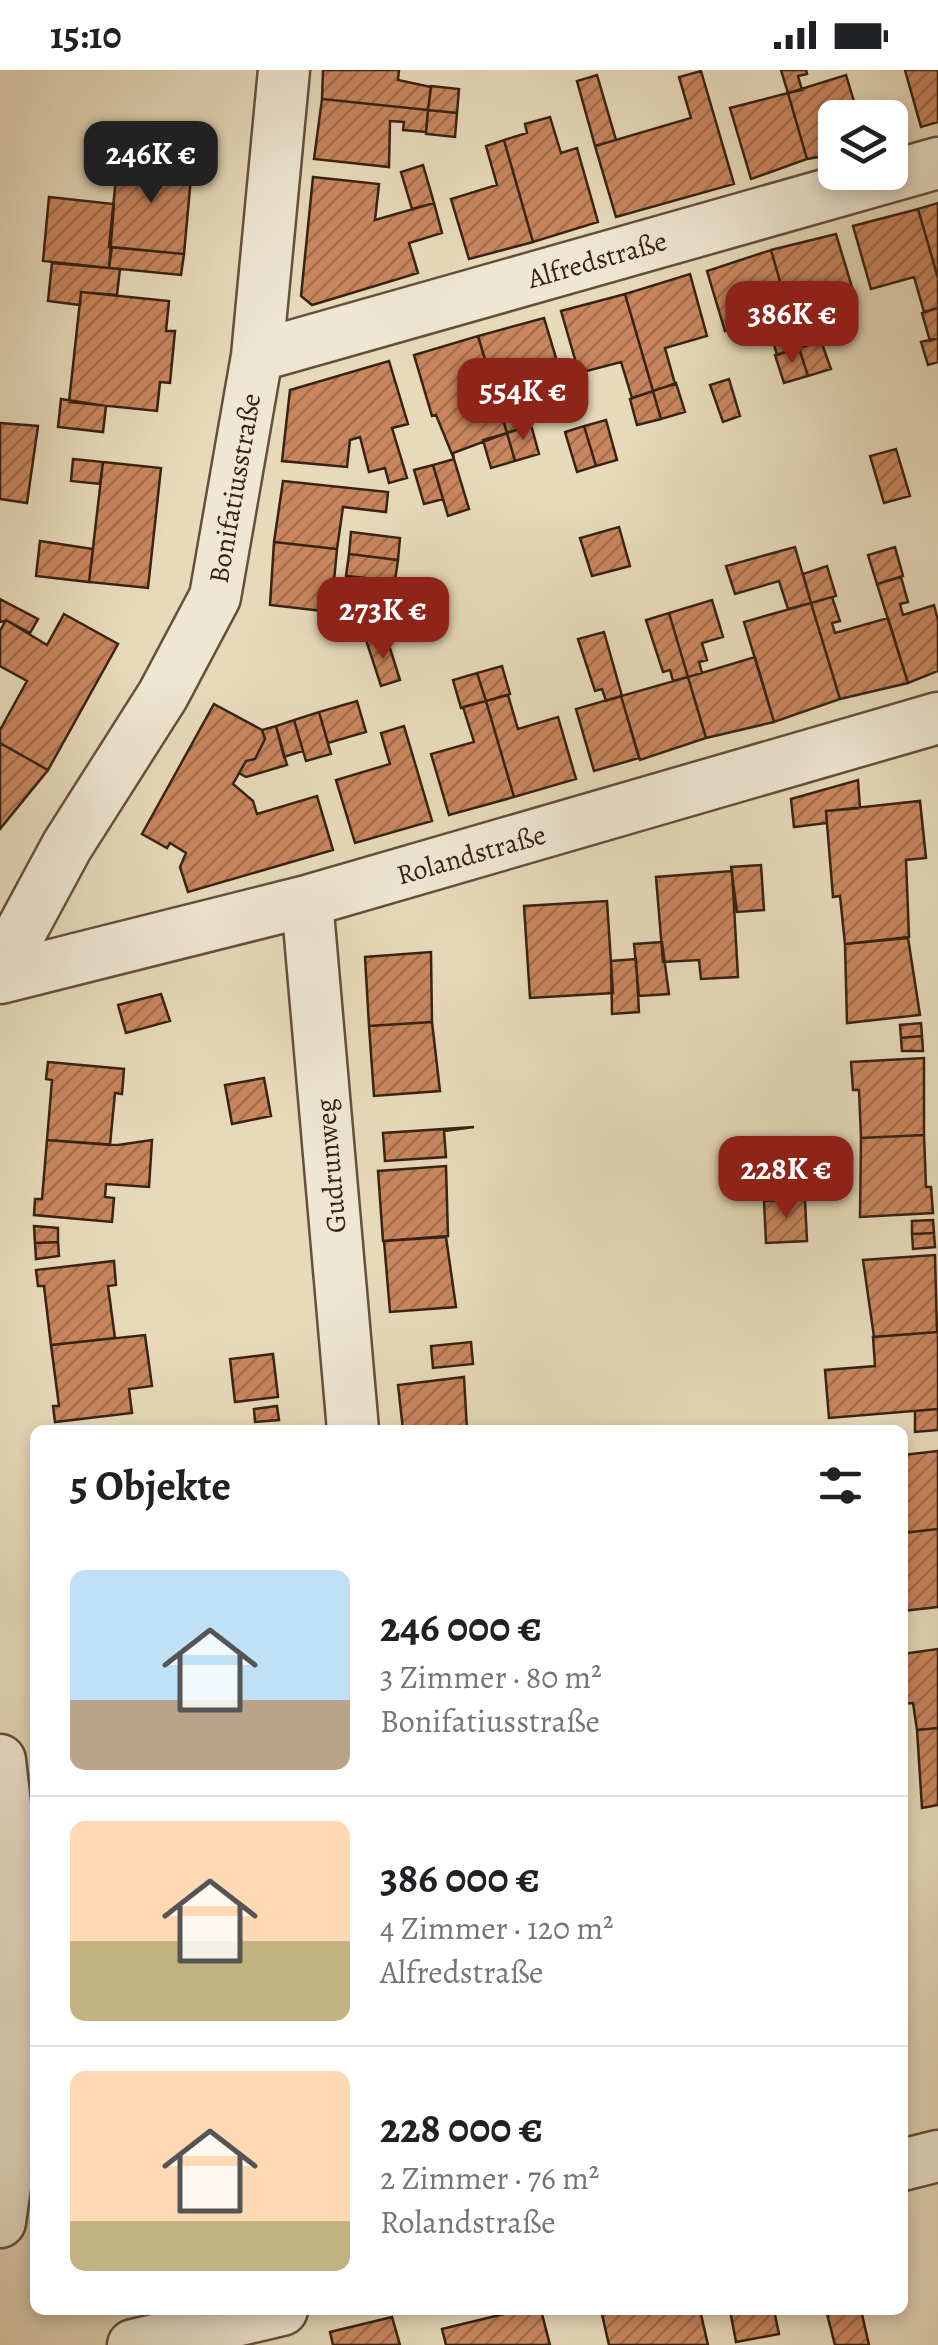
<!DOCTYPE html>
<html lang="de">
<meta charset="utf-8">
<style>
:root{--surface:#fff;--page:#f2f2f2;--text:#202124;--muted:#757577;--line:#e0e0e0;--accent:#8f2418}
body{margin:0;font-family:Alegreya,serif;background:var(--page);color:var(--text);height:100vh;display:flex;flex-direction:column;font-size:38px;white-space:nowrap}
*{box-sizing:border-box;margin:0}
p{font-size:32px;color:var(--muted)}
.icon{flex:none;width:55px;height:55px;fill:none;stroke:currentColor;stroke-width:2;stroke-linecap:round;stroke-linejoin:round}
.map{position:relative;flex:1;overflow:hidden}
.sheet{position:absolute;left:30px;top:1355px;width:878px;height:890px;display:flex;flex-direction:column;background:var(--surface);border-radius:15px;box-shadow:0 5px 15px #0003}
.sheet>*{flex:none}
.controls{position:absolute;left:818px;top:30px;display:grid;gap:20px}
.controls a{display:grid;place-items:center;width:90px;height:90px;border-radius:15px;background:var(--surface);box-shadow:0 5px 15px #0003;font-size:50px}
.price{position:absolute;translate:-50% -85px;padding:0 22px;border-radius:20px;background:var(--accent);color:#fff;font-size:32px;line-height:65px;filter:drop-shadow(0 2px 5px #0008)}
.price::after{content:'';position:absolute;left:50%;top:60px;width:30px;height:22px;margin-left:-15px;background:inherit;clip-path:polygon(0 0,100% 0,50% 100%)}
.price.on{background:#222;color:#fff}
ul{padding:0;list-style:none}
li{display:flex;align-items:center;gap:30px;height:250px;padding:0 40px}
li+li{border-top:2px solid var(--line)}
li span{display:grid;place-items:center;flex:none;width:280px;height:200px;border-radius:15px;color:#555}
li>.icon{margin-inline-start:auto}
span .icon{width:120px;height:120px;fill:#fffc;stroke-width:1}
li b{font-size:42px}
h2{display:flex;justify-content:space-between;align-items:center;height:120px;padding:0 40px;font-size:42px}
.status{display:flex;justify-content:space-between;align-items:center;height:70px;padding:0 50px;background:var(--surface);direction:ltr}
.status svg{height:28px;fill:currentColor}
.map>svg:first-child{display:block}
.building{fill:url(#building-hatch);stroke:#382212;stroke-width:2.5}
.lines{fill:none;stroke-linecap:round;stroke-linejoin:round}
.minor-casing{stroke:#64503c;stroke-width:55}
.minor{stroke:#efe7d3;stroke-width:50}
.labels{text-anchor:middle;stroke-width:9;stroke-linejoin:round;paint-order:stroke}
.street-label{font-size:28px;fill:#382212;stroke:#efe7d3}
</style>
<div class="status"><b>15:10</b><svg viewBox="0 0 49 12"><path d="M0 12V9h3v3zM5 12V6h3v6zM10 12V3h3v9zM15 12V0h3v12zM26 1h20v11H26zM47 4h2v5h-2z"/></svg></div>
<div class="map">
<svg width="938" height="2275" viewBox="0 0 938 2275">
<defs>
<pattern id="building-hatch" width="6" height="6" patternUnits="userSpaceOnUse" patternTransform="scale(2.5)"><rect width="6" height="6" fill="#c9865f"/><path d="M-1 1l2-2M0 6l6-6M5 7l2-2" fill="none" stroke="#a46d4d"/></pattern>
</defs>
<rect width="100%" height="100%" fill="#e7dabb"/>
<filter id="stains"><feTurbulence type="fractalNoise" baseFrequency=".002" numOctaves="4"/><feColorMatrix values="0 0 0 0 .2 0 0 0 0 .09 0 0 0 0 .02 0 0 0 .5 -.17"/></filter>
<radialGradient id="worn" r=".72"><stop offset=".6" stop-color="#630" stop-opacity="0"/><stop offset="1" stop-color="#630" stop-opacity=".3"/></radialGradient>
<!-- building -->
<path class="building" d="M323 0H399L398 10 431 17 428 40 322 29Z
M781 0H806L807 4 798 6 802 20 788 23Z
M905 0H938V52L921 57Z
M701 1 734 114 616 147 595 76 691 48 679 7Z
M597 5 616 70 595 76 577 11Z
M846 5 859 48H835V84L807 89 788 23Z
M431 16 459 19 457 43 428 40Z
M788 23 807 89 751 109 730 38Z
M322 29 428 40 426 62 403 60 404 52 390 51 389 97 314 89Z
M428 40 457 43 455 67 426 64Z
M550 47 561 83 577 78 598 152 533 172 504 70 527 63 525 54Z
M504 70 533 172 469 189 451 129 497 115 486 76Z
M118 88 192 96 184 184 109 177Z
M423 95 434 133 412 139 401 102Z
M313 107 379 114 375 150 434 133 442 163 409 173 418 203 312 235 301 226Z
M49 127 114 134 109 198 43 191Z
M938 133V208L918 139Z
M918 139 938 208V238L924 242 914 207 871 219 853 156Z
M836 164 854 224 811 236 821 271 799 278 771 180Z
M112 177 184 184 181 205 109 198Z
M771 180 799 278 777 285 767 250 725 261 707 201Z
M52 193 120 199 117 225 81 222 80 235 48 231Z
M690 204 707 266 665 278 675 314 653 321 625 224Z
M81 222 169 231 166 261H175L170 313 160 312 157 341 69 332Z
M625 224 653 321 632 328 621 292 579 303 561 241Z
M938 238V268L930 271 922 243Z
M544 248 562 308 519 321 529 356 507 363 478 266Z
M478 266 507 363 453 383 454 389 436 345 432 346 414 285Z
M938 268V292L928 295 921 272Z
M821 271 831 299 808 306 799 278Z
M799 278 808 306 784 313 775 285Z
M389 291 408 354 392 358 407 408 389 413 385 398 369 402 360 367 350 370 347 397 282 391 290 320Z
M729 309 740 346 723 352 710 315Z
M676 313 685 342 661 349 653 321Z
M653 321 661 349 637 355 630 329Z
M61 329 106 336 103 362 58 357Z
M606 350 617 390 596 396 584 356Z
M0 353 38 356 27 433 0 429Z
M531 355 539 384 515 391 507 363Z
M584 356 596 396 577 402 565 362Z
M507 363 515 391 491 398 483 370Z
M896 379 910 426 884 433 870 386Z
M73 389 103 392 100 414 71 411Z
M454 389 469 439 448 446 433 395Z
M103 392 161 398 148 518 89 512Z
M433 395 443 429 424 434 414 400Z
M283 411 388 422 386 442 343 437 337 479 274 472Z
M619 457 630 496 592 506 580 468Z
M351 462 400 468 398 490 349 484Z
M40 471 93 479 89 512 36 506Z
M274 472 337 479 333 522 377 527 375 547 270 535Z
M795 477 811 533 788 539 779 511 735 524 726 496Z
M895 477 903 506 877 514 868 485Z
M349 484 398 490 395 511 346 506Z
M827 496 836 526 811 533 803 504Z
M901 507 908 532 900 534 903 545 934 535 938 550V601L908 613 877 514Z
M832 527 840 551 832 553 835 563 888 548 908 613 840 629 811 533Z
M0 529 38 549 30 563 6 550 0 552Z
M712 530 723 567 702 573 707 590 699 592 702 603 688 607 669 543Z
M811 533 840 629 774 652 744 552Z
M669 543 688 607 673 611 670 600 663 602 646 550Z
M64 544 118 574 48 700 0 673V660L27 611 0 596V561L6 550 47 575Z
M604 562 622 626 606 631 602 619 595 621 578 569Z
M366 570 388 572 400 610 381 616Z
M755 587 774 652 706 668 688 607Z
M502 596 510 624 486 631 477 603Z
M477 603 486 631 461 638 453 610Z
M688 607 706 668 640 690 621 626Z
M508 625 518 659 558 647 576 709 514 727 486 631Z
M621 626 639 688 594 701 576 639Z
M357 631 366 662 328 673 319 642Z
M486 631 514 727 449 745 431 684 474 672 463 637Z
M214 634 262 660 265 669 255 689 246 691 233 714 253 731 257 744 317 726 333 780 188 822 180 797 186 783 170 773 167 778 142 764Z
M319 642 331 684 306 691 294 650Z
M294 650 303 681 284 687 276 656Z
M276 656 287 695 246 707 239 703 246 691 255 689 265 669 262 660Z
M404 656 432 751 355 773 336 710 390 694 381 663Z
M0 673 48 700 0 759Z
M858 710 860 738 826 741 827 753 794 757 791 729Z
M920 731 926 788 906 790 909 867 845 874 840 826 833 827 826 741Z
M761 795 764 840 737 842 731 797Z
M732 801 738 907 701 909 699 890 663 892 656 807Z
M607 831 613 923 530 928 524 836Z
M908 868 920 945 847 953 845 874Z
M662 872 669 924 639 926 634 874Z
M431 882 432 952 369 956 365 887Z
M636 889 639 942 612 944 611 891Z
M161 924 170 951 126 963 118 935Z
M432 952 440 1021 374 1026 369 956Z
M921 953 922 966 901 968 900 955Z
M922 966 923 981H902L901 968Z
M924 988V1065L861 1068 859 1020H853L851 992Z
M48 992 124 999 122 1024 115 1023 110 1075 47 1070 52 1010 46 1009Z
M264 1008 271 1046 232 1054 225 1015Z
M474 1057 444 1061 446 1087 385 1091 383 1063Z
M924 1065 926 1117H931L933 1143 860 1147 861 1068Z
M47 1070 118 1075 152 1070 149 1117 106 1114 105 1127 114 1128 112 1152 34 1145 35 1129H42Z
M446 1096 448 1166 383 1171 378 1101Z
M805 1129 807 1171 766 1173 764 1131Z
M933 1150 934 1163 912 1164V1151Z
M34 1156 58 1158V1172L35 1173Z
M934 1163 935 1177 913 1179 912 1164Z
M446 1167 456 1237 390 1242 384 1171Z
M58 1172 59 1186 36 1189 35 1173Z
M935 1185 937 1262 874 1267 863 1190Z
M114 1191 116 1215 108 1216 115 1268 51 1275 44 1216H38L36 1200Z
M938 1262V1339L829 1348 825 1300 875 1296 873 1267Z
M145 1265 152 1316 129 1319 132 1343 55 1352 53 1336H59L51 1275Z
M471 1272 473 1294 433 1298 431 1276Z
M273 1284 278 1327 235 1332 230 1289Z
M464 1307 467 1360H403L398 1315Z
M277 1336 279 1350 255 1352 254 1339Z
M938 1339V1360L915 1362V1341Z
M938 1381V1459L902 1463V1385Z
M938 1459V1537L902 1541V1463Z
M938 1579V1658L917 1660 913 1633 902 1634V1584Z
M938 1658V1735L922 1738 917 1660Z
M520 2240H541L550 2275H446L442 2259Z
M601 2240H700L708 2275H609Z
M730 2240H774L779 2264 736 2272Z
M826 2240H861L869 2275H835Z
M392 2247 400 2275H333L330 2262Z"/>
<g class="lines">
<!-- minor casing -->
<g class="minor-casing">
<path id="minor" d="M257 286 938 93
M307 831 353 1360
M0 900 67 776 163 625 215 527 257 286 284 0
M0 908 307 831 938 648
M0 1690 19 1858V2020L0 2152
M902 2095 938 2086
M133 2275 282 2240"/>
</g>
<!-- minor -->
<use href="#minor" class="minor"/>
</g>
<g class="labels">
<!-- street labels -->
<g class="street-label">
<text transform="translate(597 189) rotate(-16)" y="10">Alfredstraße</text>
<text transform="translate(234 418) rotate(-80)" y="10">Bonifatiusstraße</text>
<text transform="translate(471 784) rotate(-16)" y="10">Rolandstraße</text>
<text transform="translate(330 1096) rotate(-95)" y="10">Gudrunweg</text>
</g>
</g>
<rect width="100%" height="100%" filter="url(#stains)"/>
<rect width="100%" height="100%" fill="url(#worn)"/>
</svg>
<div class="controls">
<a><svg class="icon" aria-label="layers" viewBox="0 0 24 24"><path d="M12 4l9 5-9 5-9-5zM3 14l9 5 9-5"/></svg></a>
</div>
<b class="price on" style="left:151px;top:136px">246K €</b>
<b class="price" style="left:792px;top:296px">386K €</b>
<b class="price" style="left:523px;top:373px">554K €</b>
<b class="price" style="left:383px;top:592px">273K €</b>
<b class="price" style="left:786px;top:1151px">228K €</b>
<section class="sheet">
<h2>5 Objekte<svg class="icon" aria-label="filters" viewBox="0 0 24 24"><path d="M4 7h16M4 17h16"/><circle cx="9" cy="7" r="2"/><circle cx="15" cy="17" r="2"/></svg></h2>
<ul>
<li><span style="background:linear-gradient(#bfe0f5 65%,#b9a48a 0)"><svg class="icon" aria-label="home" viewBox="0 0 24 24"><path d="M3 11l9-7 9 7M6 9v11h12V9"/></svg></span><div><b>246 000 €</b><p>3 Zimmer · 80 m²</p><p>Bonifatiusstraße</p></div></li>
<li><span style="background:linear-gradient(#ffd9b3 60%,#c2b280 0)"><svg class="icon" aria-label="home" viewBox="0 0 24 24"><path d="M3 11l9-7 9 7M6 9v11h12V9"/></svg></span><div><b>386 000 €</b><p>4 Zimmer · 120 m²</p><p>Alfredstraße</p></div></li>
<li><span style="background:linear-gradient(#ffd9b3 75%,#c2b280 0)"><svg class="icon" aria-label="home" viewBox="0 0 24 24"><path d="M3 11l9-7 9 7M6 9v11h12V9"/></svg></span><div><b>228 000 €</b><p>2 Zimmer · 76 m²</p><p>Rolandstraße</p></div></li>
</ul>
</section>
</div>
